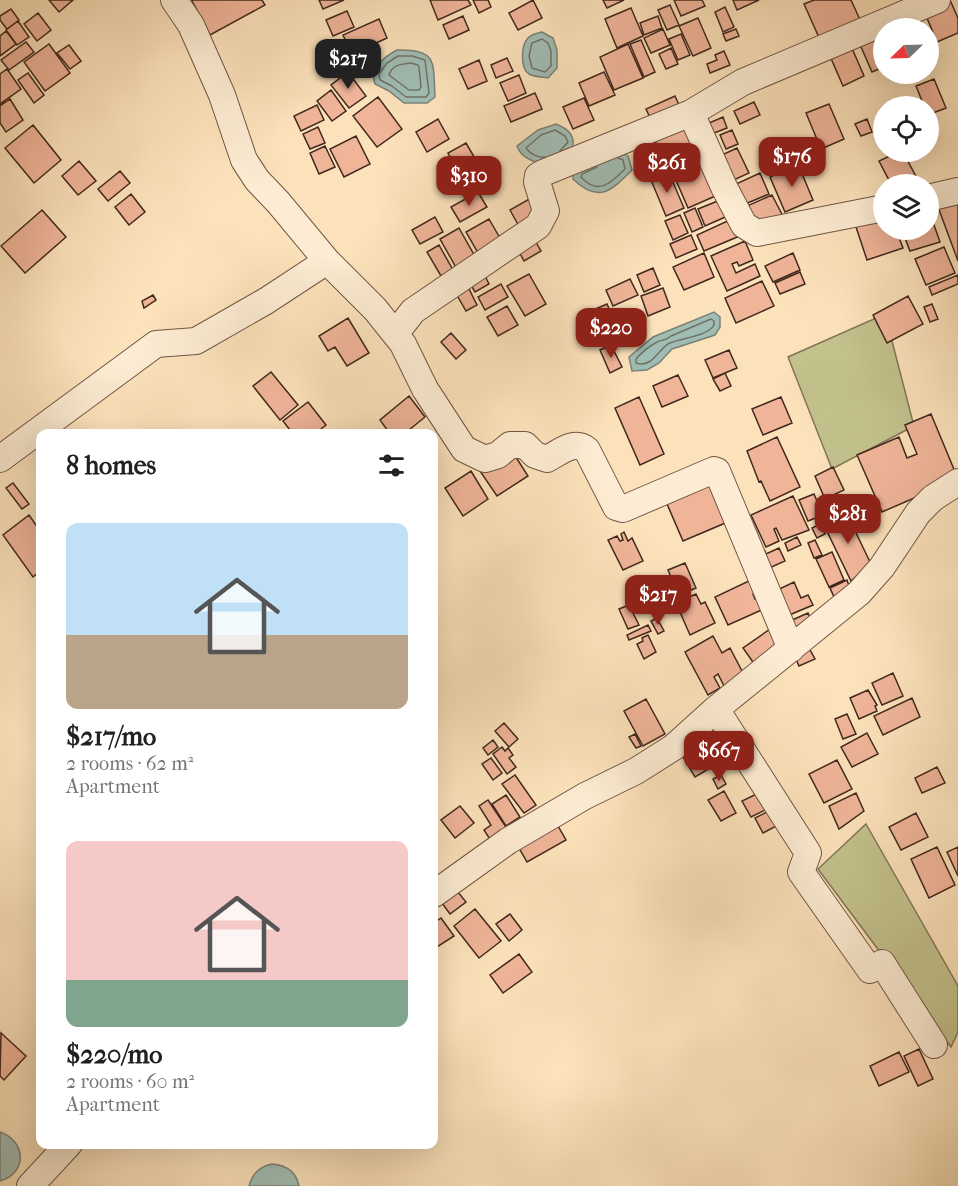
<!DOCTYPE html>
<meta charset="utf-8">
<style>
:root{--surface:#fff;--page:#f6f6f6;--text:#202124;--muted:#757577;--accent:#8f2418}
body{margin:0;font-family:"IM FELL French Canon",serif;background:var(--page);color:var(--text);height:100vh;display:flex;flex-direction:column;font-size:22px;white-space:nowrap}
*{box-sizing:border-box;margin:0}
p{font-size:20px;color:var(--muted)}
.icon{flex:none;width:33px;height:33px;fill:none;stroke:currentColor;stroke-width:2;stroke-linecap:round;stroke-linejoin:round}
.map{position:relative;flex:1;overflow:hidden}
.sheet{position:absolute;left:36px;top:429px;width:402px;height:720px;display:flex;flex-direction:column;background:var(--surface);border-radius:12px;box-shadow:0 6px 24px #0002}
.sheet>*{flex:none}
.needle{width:39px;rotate:247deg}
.controls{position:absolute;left:873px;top:18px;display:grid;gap:12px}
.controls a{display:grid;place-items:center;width:66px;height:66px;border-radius:50%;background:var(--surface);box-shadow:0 6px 24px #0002;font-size:30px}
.price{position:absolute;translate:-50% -51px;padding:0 14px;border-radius:12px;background:var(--accent);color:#fff;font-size:20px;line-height:39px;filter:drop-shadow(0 2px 3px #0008)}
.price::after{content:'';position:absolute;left:50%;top:36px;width:18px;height:14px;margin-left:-9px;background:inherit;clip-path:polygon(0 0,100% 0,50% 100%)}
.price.current{background:#222;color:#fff}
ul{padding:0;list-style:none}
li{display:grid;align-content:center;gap:12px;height:318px;padding:0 30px}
li span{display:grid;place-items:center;height:186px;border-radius:12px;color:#555}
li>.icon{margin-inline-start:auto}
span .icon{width:108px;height:108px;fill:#fffc;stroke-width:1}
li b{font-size:26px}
h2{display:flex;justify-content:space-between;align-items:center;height:72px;padding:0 30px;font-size:26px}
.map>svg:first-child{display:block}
.green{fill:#c3c28d;stroke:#827555;stroke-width:1.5}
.water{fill:#a0bdb4;stroke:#7a8178;stroke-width:1.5}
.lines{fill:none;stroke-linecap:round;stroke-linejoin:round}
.shore{stroke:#707268;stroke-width:1.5}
.building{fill:#f0b599;stroke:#41281d;stroke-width:1.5}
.minor-casing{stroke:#705644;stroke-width:28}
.minor{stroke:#fdecd3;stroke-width:26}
</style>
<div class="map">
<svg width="958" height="1186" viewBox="0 0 958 1186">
<rect width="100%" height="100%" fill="#fce2bb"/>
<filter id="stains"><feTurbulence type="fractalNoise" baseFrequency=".00333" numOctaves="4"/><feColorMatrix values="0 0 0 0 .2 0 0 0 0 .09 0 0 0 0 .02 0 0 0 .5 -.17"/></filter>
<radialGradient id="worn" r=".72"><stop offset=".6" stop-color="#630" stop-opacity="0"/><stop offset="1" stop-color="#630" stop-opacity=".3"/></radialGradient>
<!-- green -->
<path class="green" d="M885 314 914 426 832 469 788 357Z
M866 824 958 986V1032L951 1047 818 869Z"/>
<!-- water -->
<path class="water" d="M542 32 553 38 557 50V68L548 78C542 77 534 77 529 74 520 68 521 45 528 38 532 34 537 33 542 32Z
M397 50C438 49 433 62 435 97L427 103H404L389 91 375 84C369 68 384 57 397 50Z
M556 124C568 129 576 135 572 149L540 164C530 160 521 157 517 146L538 130Z
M622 152 628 156 632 170C611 191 599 204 573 179V172Z
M714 312 720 317V327L715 335 672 349 659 363 647 370 632 371 629 357 653 337Z
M0 1132C26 1141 28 1173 0 1181Z
M272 1164C286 1165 296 1171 299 1186H249C253 1173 259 1167 272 1164Z"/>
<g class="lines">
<!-- shore -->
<path class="shore" d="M542 39 548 43 551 51V66L545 72 532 68 529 56 532 43Z
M398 56H412L425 60 429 93 426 97H406L392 86 380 80 379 74 387 63Z
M411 63 418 65 419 67 421 87 419 90H409L389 75C392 65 401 64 411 63Z
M545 157C538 158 530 154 526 148L541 135 555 130 565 136 568 142 560 151
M597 167 582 174 581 177C598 196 611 183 625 169L623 160 618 158
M711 319 714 321V325C708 336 682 338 670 343 659 347 653 369 636 363V359C641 353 650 346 657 342 663 339 666 341 671 336Z"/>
</g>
<!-- building -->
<path class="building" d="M49 0H73L59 12Z
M193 0H262L265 5 210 35 192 1Z
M319 0H344L323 9Z
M430 0H468L471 5 438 20Z
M473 0H488L491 7 479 13Z
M533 0 542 18 518 30 509 13Z
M603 0H624L607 8Z
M674 0H702L705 6 681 16Z
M733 0H759L737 10Z
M814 0H851L862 24 821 42 804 4Z
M950 0 958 18V33L937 42 924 11Z
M670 5 679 25 667 30 658 10Z
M725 7 734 27 723 32 715 12Z
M631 8 643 36 617 48 605 19Z
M11 9 19 20 7 29 0 20V16Z
M347 11 354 27 333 36 326 20Z
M38 13 51 30 37 41 24 24Z
M463 16 469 30 449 39 443 25Z
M658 16 662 28 644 35 640 23Z
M698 18 711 48 693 56 679 26Z
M379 19 387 38 352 54 343 35Z
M18 21 29 37 17 45 6 30Z
M663 29 670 45 651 53 644 38Z
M736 29 739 36 726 41 723 34Z
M884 29V67L872 72 858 40Z
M6 31 16 44 0 56V36Z
M681 34 690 55 678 60 669 39Z
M641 40 655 72 644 77 630 44Z
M26 42 34 52 9 70 1 60Z
M49 44 70 73 45 91 24 62Z
M628 44 643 78 614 90 600 57Z
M69 45 81 61 70 69 57 53Z
M851 46 864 76 843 86 830 56Z
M671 48 678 64 666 69 659 54Z
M724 51 730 65 710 73 707 64 717 60 715 55Z
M507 58 513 71 496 78 491 65Z
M479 60 487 81 468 89 459 69Z
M7 69 21 89 0 104V74Z
M348 72 366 96 349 108 331 85Z
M604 72 615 95 589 106 579 83Z
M28 73 44 95 34 103 18 80Z
M519 75 526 93 508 101 500 83Z
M934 79 946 108 928 115V106H924L916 86Z
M331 90 346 111 332 121 317 101Z
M535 93 542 109 511 122 504 106Z
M675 96 683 114 654 126 646 109Z
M378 97 402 129 377 147 353 116Z
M584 98 594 120 573 129 563 107Z
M10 99 23 120 6 132 0 123V106Z
M754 102 760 115 740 124 734 111Z
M829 104 844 139 821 149 806 113Z
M317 105 324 120 301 131 294 116Z
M723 117 727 128 704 137 700 127Z
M438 119 449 139 427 152 416 132Z
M867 119 872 132 861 136 855 124Z
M685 122 698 152 666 166 653 136Z
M33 125 61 160 34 183 5 148Z
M318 127 325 143 310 149 303 134Z
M732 130 738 144 726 149 720 135Z
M356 136 370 164 344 177 330 149Z
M466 143 480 167 461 177 448 153Z
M325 146 335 167 319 174 310 153Z
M737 148 749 173 725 184 713 159Z
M898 152H903L920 184H891L879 161Z
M705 158 720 194 688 208 672 171Z
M79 161 96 181 78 195 62 176Z
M798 164 813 200 785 212 770 177Z
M120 171 130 183 108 201 98 189Z
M669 173 684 208 666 216 651 180Z
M760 173 769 194 745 204 736 184Z
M478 192 487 207 460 222 451 207Z
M131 194 145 212 129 225 115 207Z
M772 195 784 218 744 222 738 210Z
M531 198 541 216 520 228 510 210Z
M725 198 732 214 705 226 698 209Z
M958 200V261L938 207Z
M695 208 703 227 692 232 684 213Z
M928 208 940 242 910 251 902 230H928Z
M42 210 66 237 25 273 1 246Z
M884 214V230H896L903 248 867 260 855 224Z
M680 215 688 233 673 240 665 221Z
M435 217 443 232 420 244 412 230Z
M734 218 742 235 704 251 697 235Z
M489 219 504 245 481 258 466 232Z
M459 228 477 260 458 271 440 239Z
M691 235 697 249 676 258 670 244Z
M533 237 541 251 524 261 516 246Z
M745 241 753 260 739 266 737 262 732 264 736 273 755 264 760 276 727 291 711 256Z
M439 245 453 270 441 276 427 252Z
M944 247 955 273 926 285 915 259Z
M704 253 714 277 684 290 673 267Z
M793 253 800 270 773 282 765 266Z
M653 268 660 285 644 292 637 275Z
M483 272 489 284 475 292 468 280Z
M800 272 805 284 780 294 775 283Z
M529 274 546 304 525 316 507 286Z
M958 275V284L932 295 929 287Z
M630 279 638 295 613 306 606 290Z
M762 281 774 306 736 323 725 298Z
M466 283 477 305 466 311 454 290Z
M501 284 508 297 485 310 478 297Z
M663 288 670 307 648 316 641 296Z
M153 295 156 300 144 308 142 301Z
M908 296 923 324 887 343 873 315Z
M607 304 615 322 599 329 591 311Z
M932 304 938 319 930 322 924 307Z
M507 306 518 325 498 336 487 317Z
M348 318 369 353 347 366 335 347 328 351 319 336Z
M451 333 466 350 456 359 441 342Z
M611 345 622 367 610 373 600 350Z
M729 350 737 368 713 378 705 360Z
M271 372 298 405 280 420 253 386Z
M725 373 731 386 720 391 713 379Z
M678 375 688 396 662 407 653 386Z
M409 396 425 417 404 434H390L380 420Z
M639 397 664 454 640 465 615 408Z
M781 397 792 423 763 435 752 409Z
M308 402 326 425 315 434H293L283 421Z
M931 414 958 479 882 512 857 455 899 437 907 458 917 454 905 425Z
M777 437 800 487 770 501 761 481 759 482 747 451Z
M512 451 528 476 497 496 480 471Z
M833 467 844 490 825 499 815 476Z
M471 471 488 499 463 516 445 488Z
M711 476 730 521 683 541 664 497Z
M13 483 29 504 22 509 6 488Z
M814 494 823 515 808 521 799 500Z
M793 496 809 530 782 540 776 528 774 529 779 541 766 547 751 515Z
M833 502 836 510 829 513 825 506Z
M846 512 871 564 851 581 823 523Z
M29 515 40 531V571L33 577 3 535Z
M820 524 825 534 817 538 812 528Z
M624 532 628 541 632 538 643 561 623 570 608 540 617 536 620 541 623 540 621 534Z
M797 537 801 545 788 551 785 543Z
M815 540 822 555 814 558 808 543Z
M779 548 785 561 765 570 758 555 765 551 766 554Z
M832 552 844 580 829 587 816 559Z
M685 563 696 588 679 595 668 570Z
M753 579 758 591 753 594 755 599 761 597 766 608 728 625 715 597Z
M847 580 849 586 834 597 830 588Z
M794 582 801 598 808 595 813 605 787 616 773 592Z
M696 594 701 604 705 602 715 623 690 635 676 603Z
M629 605 639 625 628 629 619 609Z
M808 613 813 624 795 632 790 621Z
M657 618 664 631 658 634 651 621Z
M648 625 651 631 629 640 627 635Z
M773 627 785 645 755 665 743 648Z
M648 635 656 652 644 659 637 644 643 641 642 638Z
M713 636 722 653 730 648 744 675 724 686 718 674 714 677 720 688 708 695 685 652Z
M809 648 815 659 799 666 794 655Z
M893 673 903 696 882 705 872 683Z
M868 690 877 705 875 706 877 711 859 719 850 698Z
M912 698 920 717 883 735 874 716Z
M646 699 665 734 643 746 624 711Z
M847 714 856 734 843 739 835 719Z
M504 723 518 739 509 747 495 731Z
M867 733 878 754 852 767 841 747Z
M635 734 641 746 636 748 629 737Z
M702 737 717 764 695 777 679 750Z
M493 740 498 747 488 755 483 748Z
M502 747 505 751 508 748 513 755 509 758 516 767 507 774 493 754Z
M491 758 502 773 493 780 482 764Z
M837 760 852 789 824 803 809 774Z
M937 767 945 783 922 793 915 778Z
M515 775 536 805 524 813 502 784Z
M721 775 726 784 718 789 713 779Z
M767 789 775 805 751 817 742 801Z
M724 791 736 813 721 821 708 800Z
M856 793 864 811 839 829 829 806Z
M506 795 520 817 506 826 492 804Z
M488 800 508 830 491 841 484 830 491 825 479 806Z
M460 806 474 823 455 838 441 820Z
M775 808 782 823 763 833 755 818Z
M916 813 928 837 901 850 889 827Z
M554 819 566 840 527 862 515 841Z
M937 847 955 885 929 898 911 859Z
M958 847V876L947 852Z
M454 887 466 902 450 914 439 899Z
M475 909 501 941 479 958 454 926Z
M510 914 522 930 509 941 496 924Z
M441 918 454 936 437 947 434 941V923Z
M519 954 532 972 503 993 490 975Z
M1 1033 26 1056 4 1080 0 1076Z
M919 1049 933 1079 918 1086 904 1056Z
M899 1052 909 1072 879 1086 870 1066Z"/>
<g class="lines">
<!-- minor casing -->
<g class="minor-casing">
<path id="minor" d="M174 0 191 25 222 95 244 160 257 180 278 202 327 261 375 309 403 344 425 389 464 449 485 459 498 455 510 445H525L535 455 547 459C559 453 574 439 587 450L616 507 623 509 714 470 717 471 791 649
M691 113 724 187 744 225 757 233 884 208
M928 198 958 191
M395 334 413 311 538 226 546 211 537 182 538 176 543 173 691 113 743 82 937 0
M0 459 156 344 196 341 266 301 327 261
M716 709 808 853 801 872 870 970 882 963 934 1045
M434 894 508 841 585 796 636 771 674 747 716 709 859 593 882 567 918 513 933 498 958 482
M30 1186 69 1144"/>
</g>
<!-- minor -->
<use href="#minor" class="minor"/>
</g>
<rect width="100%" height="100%" filter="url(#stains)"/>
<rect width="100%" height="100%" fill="url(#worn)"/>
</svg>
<div class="controls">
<a><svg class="needle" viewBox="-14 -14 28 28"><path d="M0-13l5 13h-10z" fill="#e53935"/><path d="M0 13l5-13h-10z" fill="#757577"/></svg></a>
<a><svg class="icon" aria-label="locate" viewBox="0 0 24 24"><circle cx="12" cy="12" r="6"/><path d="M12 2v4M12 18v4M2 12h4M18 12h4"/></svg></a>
<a><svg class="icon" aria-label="layers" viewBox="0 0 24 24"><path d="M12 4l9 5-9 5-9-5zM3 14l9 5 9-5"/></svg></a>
</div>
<b class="price current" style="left:348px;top:90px">$217</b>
<b class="price" style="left:792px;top:188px">$176</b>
<b class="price" style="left:667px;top:194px">$261</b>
<b class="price" style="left:469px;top:207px">$310</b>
<b class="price" style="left:611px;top:359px">$220</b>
<b class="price" style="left:848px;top:545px">$281</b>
<b class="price" style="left:658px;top:626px">$217</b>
<b class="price" style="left:719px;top:782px">$667</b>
<section class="sheet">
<h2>8 homes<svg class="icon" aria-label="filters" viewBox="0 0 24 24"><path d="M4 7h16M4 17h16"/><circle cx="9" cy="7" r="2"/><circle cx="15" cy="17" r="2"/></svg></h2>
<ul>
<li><span style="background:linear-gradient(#bfe0f5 60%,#b9a48a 0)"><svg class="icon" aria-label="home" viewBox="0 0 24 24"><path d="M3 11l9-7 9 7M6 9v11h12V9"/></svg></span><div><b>$217/mo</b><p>2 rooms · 62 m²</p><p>Apartment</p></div></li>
<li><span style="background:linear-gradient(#f6c9c9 75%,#7fa58c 0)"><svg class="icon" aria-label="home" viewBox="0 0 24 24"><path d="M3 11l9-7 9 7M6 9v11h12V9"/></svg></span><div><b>$220/mo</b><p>2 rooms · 60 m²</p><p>Apartment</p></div></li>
</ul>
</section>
</div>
